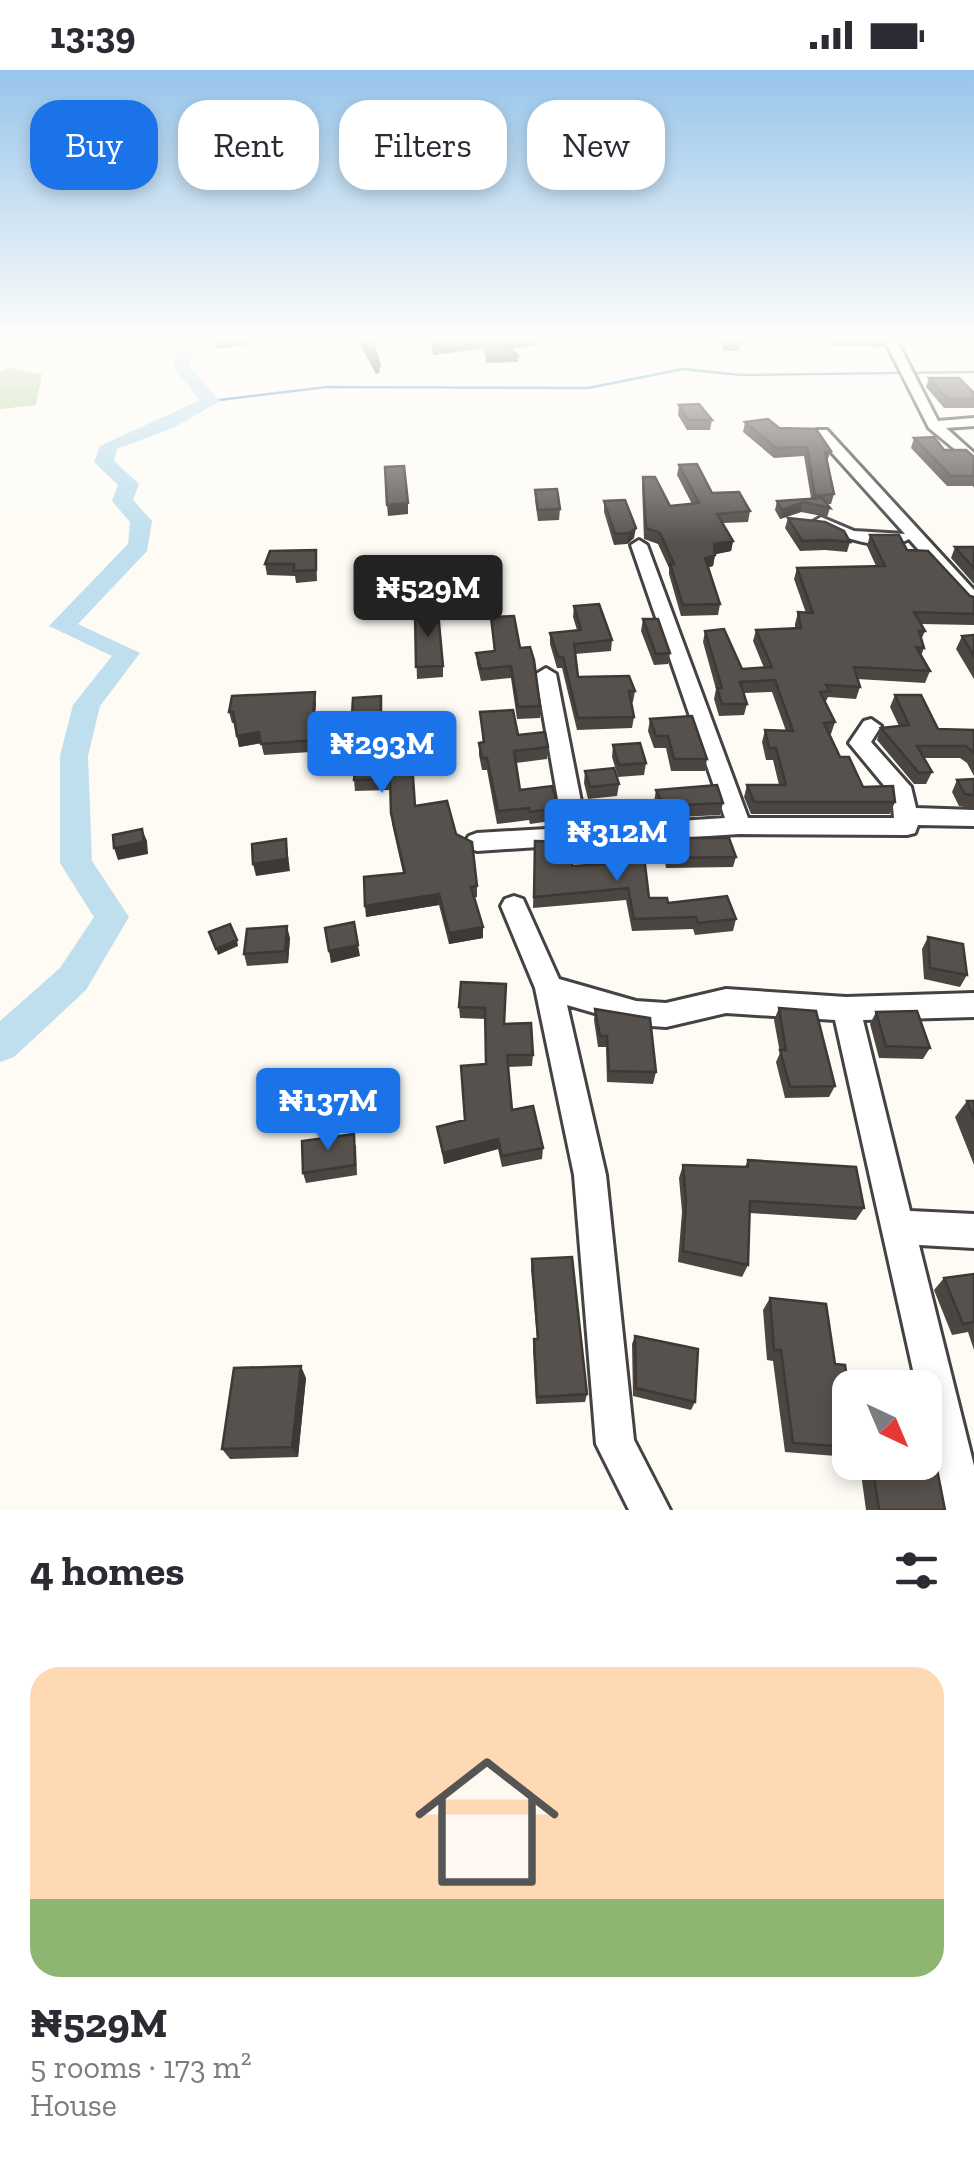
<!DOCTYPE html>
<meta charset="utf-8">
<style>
:root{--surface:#fff;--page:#f2f2f3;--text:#2b2b33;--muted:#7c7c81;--line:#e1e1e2;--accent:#1a73e8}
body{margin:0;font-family:"Zilla Slab",serif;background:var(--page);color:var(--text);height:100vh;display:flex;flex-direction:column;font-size:38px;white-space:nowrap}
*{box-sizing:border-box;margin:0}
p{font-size:32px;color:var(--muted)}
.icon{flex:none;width:55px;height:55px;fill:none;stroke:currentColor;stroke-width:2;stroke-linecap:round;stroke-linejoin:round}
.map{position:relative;height:1440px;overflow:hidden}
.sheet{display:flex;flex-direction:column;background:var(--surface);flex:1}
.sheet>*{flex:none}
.guide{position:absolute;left:30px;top:30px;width:915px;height:90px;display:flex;gap:20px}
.needle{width:65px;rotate:136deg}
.buttons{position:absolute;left:832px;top:1300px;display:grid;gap:20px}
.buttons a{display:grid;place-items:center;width:110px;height:110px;border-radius:20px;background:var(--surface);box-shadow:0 5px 15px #0003;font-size:50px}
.price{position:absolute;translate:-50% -85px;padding:0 22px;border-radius:10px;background:var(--accent);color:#fff;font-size:32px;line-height:65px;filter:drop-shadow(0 2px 5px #0008)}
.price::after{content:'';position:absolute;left:50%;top:60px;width:30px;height:22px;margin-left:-15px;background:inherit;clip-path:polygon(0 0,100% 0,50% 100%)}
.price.on{background:#222;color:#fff}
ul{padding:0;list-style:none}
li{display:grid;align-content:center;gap:20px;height:530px;padding:0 30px}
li+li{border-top:2px solid var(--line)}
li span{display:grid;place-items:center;height:310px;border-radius:30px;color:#555}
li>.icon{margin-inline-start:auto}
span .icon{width:180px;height:180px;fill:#fffc;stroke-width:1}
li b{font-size:42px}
h2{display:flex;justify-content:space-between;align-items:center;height:120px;padding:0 30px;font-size:42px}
.pill{padding:0 35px;border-radius:30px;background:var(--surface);box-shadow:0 5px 15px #0003;font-size:35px;line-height:90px}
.pill.on{background:var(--accent);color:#fff}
.status{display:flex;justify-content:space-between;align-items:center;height:70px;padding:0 50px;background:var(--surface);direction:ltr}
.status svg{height:28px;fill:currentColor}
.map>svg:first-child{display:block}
.forest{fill:#bad3a2}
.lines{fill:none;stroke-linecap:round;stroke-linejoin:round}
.stream{stroke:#4f96bd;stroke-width:2.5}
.river{fill:#bfdfef;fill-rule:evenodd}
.minor-casing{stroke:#434343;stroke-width:6}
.minor{fill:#fff;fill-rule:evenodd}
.wall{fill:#4b4642}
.shaded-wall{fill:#3d3936}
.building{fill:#57514d;stroke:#3d3936;stroke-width:2.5}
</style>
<div class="status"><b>13:39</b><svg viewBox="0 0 49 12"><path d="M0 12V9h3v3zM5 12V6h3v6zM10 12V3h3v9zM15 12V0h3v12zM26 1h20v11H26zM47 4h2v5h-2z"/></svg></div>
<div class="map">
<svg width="974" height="1440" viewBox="0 0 974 1440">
<rect width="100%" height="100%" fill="#fdfbf4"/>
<!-- forest -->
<path class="forest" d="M8 298 42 304 36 335 0 339V301Z"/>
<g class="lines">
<!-- stream -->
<path class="stream" d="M211 331 327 317 588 318 683 299 741 305 974 302"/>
<!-- river -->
<path class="river" d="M64 271H100L92 276Z
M176 271H192L190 297 220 331 173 358 117 379 114 391 139 414 133 430 152 451 147 481 78 554 140 583 100 636 88 686 92 791 129 847 86 920 14 987 0 992V951L60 898 94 847 60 793V686L73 635 112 586 49 556 128 474 130 452 112 431 118 415 94 392 100 376 200 330 174 298Z"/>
<!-- minor casing -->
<g class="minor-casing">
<path id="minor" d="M885 271H897L938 351 974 348V356L946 358 974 383V395L929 358Z
M817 360H827L974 520V536L968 535 909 469C885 483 839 467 815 455L813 452 821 447 854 461 905 464 817 366Z
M639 470 647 475 748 748H894L892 725 849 673 864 651 871 649 881 656 871 672 911 717 916 738 974 740V756L918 755 915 763 907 765 739 764 477 781 469 778 465 772 469 766 477 763 563 758 536 604 546 598 556 604 586 757 725 748 631 475Z
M514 826 523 829 559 909 636 931 666 933 726 919 846 927 974 923V947L863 950 910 1141 974 1144V1178L919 1175 974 1396V1440H945L925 1351V1318H917L835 950 726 943 666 957 636 955 567 935 606 1105 634 1370 670 1440H629L596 1374 574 1105 535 918 501 836 505 829Z"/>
</g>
<!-- minor -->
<use href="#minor" class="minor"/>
</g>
<!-- wall -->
<path class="wall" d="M358 271H372L380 302 376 304Z
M434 271H536V276L510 278 518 286V292L486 293 485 278 433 285Z
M719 271H738L740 274 739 281H724Z
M829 271H886L884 277 833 276Z
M929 308 974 323V338H944L926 317Z
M679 335 712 350 710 360H687L678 345Z
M745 352 779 358 831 381 827 391 834 424 831 434H828L830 438 827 447 801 442 780 449 775 440 777 431 811 428 804 386 774 388 743 362Z
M914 368 944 380 974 387V418L973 416H947L911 378Z
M679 395 712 423 750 441 748 452 723 453 733 471 731 481 715 484 713 496 708 497 720 534 718 545 681 546 669 504V498L658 474 644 469 642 417 643 407 670 436 692 434 677 405Z
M535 420 560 439 559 450 538 451 535 430Z
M604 431 634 468 627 474 614 475 604 442Z
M788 448 850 472 847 482 825 480 800 481 785 458Z
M870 465 907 480 970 526 974 527V555L921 554 925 561 921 570 924 578 921 586 930 601 925 613 857 609 860 617 856 629 828 627 825 633 835 652 831 664H829L840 687 863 717 895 732 890 744H751L744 727 747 715H779L773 690H766L762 672 765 660 786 661 772 622 744 623 747 634 744 645 719 646 714 629 716 619 703 572 705 561 742 599 764 598 753 571 756 560 795 558V554L798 542 806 543 794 509 797 498 876 496 867 476Z
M955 477H974V514L951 488Z
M316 480 317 511 296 513 295 506 267 505 265 494Z
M410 522 412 547 394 548 392 523Z
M574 536 612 570 611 581 575 584 578 607 635 621 633 632H631L634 647 632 658 577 660 562 598H557L550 574V563L577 560 573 547Z
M415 543 443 596V607L417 609Z
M491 547 520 578 540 636V648L517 649 511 608 481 611 477 594 476 583 494 581Z
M643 549 670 583 668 594 654 595 641 561Z
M974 565V609L956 579 962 566Z
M895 625 938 659 974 660V706L967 693 960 688H924L932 702 926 714H914L877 670 881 658 899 656 890 637Z
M316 633 315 647H382L454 662 455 673 387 676 386 696 415 736 456 764 477 816V827L474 828 483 868 449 874 439 835 366 847 403 803 392 754 390 720 355 721 354 710 357 679 264 685 261 673 239 677 235 653H232L229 642Z
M480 642 518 665 548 677 547 689 516 693 520 720 559 738 558 750 530 754 529 750 497 754 487 700H482L479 685V673L483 672Z
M650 649 707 689 705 701H671L666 678H654L648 661Z
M613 675 646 693 644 705 618 707 612 687Z
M585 701 619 714 617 726 588 729 584 713Z
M974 709V739L959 736 952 722 957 710Z
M656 720 723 733 720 745 662 748 654 732Z
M665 768 736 787 733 797 666 798 663 778Z
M535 771 572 796 622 793 623 778 649 828 736 849 733 861 695 865 693 859 632 861 626 830 533 838Z
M928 867 967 905 960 917 924 909 922 879Z
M290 868 288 893 247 896 244 884Z
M506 914 504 954 533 985 532 996 508 997 512 1040 543 1078 542 1089 502 1097 498 1079 444 1094 437 1057 464 1050 486 994 485 949 460 948 459 937Z
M779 938 835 1016 829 1027 785 1028 776 992 780 983 774 950Z
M595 939 656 1002 653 1014 607 1012 606 977H598L594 950Z
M876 942 930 978 923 989 879 988 870 954Z
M967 1031H974V1095L955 1047Z
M356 1075 357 1105 306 1113 303 1103Z
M748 1090 864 1138 856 1150 750 1143 748 1195 742 1207 678 1192 682 1142 679 1108 683 1095 745 1097Z
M532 1189 587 1324 585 1332 536 1334 533 1278 534 1269H537L531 1199Z
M974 1204V1280L968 1262 952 1265 934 1220 944 1208Z
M770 1228 835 1294 850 1326 849 1387 785 1382 773 1291 767 1290 763 1240Z
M635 1266 695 1332 691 1340 633 1326 632 1274Z
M306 1308 298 1387 230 1389 222 1379Z
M864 1392H921L945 1440H866L860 1396Z"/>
<!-- shaded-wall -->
<path class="shaded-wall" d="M244 271H251L252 274 216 279 215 274Z
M485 271V278L433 285V279Z
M518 271H536V276L504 278V272Z
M803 432 801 442 780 449 782 440Z
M408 433V444L388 446 387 435Z
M636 458 634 468 627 474 629 463Z
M733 471 731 481 712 485 714 474Z
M715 485 713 496 703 499 705 488Z
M315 622 316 633 314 658 313 647Z
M259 662 262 673 239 677 237 666Z
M142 759 147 771 148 784 118 790 114 778Z
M286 769 290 801 256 806 253 794Z
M439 824V835L366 847 365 836Z
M287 856 290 868 288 893 285 881Z
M483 857V868L449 874V863Z
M237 870 238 876 218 885 216 879Z
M358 875 360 886 331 893 329 881Z
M498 1069V1079L444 1094 443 1083Z
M301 1296 306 1308 298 1387 292 1377Z"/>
<!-- building -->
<path class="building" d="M216 271H244L215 274Z
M361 271H372L380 296 375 298Z
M434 271H518L504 272 518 286H486L485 271 433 279Z
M724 271H738L740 274H725Z
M929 308H959L974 323V329H947Z
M699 334 712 350H688L679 335Z
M768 349 779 358 816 359 831 381 825 382 834 424 815 426 807 377 776 378 745 352Z
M934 367 944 380H966L974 387V406H951L914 368Z
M697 394 712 423 739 422 750 441 717 444 733 471 714 474 715 485 705 488 720 534 683 535 670 494H674L660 463 646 458 643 407H655L670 436 699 433 679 395Z
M404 396 408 433 387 435 385 397Z
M557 419 560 439 538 440 535 420Z
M822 428 830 438 803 432 782 440 777 431Z
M625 430 636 458 629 463 615 464 604 431Z
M788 448 825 452 844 461 850 472 828 470 802 471Z
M870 465H899L907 480 928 481 970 526 974 527V544L914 542 925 561H919L924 578 916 577 930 601 854 597 860 617 826 615 830 621 820 622 835 652 824 653 840 687H849L863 717 893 716 895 732H754L747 715H786L776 678H769L765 660 793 661 775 610 740 612 747 634H722L717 618H722L705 561 724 559 742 599 772 597 756 560 801 558 798 542 813 543 797 498 885 496Z
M955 477H974V498Z
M316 480V500L294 501V494H265L270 481Z
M410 522 412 535 393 536 392 523Z
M599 534 612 570 574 574 578 607 629 606 635 621H629L634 647 578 648 563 587H558L550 563 581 560 574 536Z
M438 542 443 596 416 597 415 543Z
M514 546 520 578 530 577 534 590 540 636 518 637 511 596 481 599 476 583 495 581 491 547Z
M643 549H658L670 583 656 584Z
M974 565V586L962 566Z
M315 622 313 647 352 645 353 628 381 626V647H453L454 662 386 665 383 696 412 693 415 736 447 731 456 764 472 772 477 816 471 817 483 857 449 863 439 824 365 836 364 807 405 803 391 743 390 709 354 710 358 667 261 674 259 662 237 666 233 642H229L232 626Z
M895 625H921L938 659 974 660V683L966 676H917L932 702 919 703 881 658 909 655Z
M513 640 518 665 545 662 548 677 514 681 520 720 552 716 559 738 530 742 529 738 498 741 487 688H482L479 673 484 672 480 642Z
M692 646 707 689H674L668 666H656L650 649Z
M640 673 646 693 619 695 613 675Z
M614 698 619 714 590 717 585 701Z
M974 709V725L965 724 957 710Z
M717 715 723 733 664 736 656 720Z
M142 759 144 772 114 778 113 765Z
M665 768H729L736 787 668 788Z
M286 769 287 789 253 794 252 774Z
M535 771 572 772V796L625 793 623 778H643L649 828H667L668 833 727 826 736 849 698 853 696 847 634 849 628 818 534 827Z
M354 852 358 875 329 881 325 858Z
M230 854 237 870 216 879 209 862Z
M287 856 285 881 244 884 247 859Z
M928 867 963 874 967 905 930 898Z
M461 912 506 914 504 954 531 953 533 985H507L512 1040 533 1036 543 1078 502 1086 498 1069 443 1083 437 1057 465 1050 461 996 486 994 485 938 459 937Z
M779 938 816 941 835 1016 790 1017 780 980H786Z
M595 939 650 948 656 1002 609 1001 607 966H600Z
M917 941 930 978 886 976 876 942Z
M967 1031H974V1049Z
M354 1064 355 1095 303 1103 302 1071Z
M748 1090 856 1097 864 1138 750 1131 748 1195 683 1181 686 1130 683 1095 748 1097Z
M572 1187 587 1324 537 1327 534 1269H538L532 1189Z
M974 1204V1252L963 1254 944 1208Z
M770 1228 826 1234 835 1294 845 1295 850 1326V1377L793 1373 781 1280H774Z
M635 1266 698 1279 695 1332 636 1318Z
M301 1296 292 1377 222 1379 234 1298Z
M872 1392H921L936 1394 945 1440H879Z"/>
<!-- sky -->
<linearGradient id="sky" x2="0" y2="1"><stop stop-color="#97c5eb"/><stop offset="0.57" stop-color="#fefdfa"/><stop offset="1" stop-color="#fefdfa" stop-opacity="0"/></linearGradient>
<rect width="974" height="472" fill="url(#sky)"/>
</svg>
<div class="buttons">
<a><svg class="needle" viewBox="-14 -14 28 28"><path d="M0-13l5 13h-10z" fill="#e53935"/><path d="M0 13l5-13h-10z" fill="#7c7c81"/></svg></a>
</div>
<b class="price on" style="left:428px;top:570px">₦529M</b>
<b class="price" style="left:382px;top:726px">₦293M</b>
<b class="price" style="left:617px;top:814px">₦312M</b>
<b class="price" style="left:328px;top:1083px">₦137M</b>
<div class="guide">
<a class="pill on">Buy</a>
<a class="pill">Rent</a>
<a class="pill">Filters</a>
<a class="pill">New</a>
</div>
</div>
<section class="sheet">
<h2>4 homes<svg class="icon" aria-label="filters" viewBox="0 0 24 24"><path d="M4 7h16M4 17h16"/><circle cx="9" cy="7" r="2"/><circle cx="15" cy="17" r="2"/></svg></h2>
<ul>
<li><span style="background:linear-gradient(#ffd9b3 75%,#8fb573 0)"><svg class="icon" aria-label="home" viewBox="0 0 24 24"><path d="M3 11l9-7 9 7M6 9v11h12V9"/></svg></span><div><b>₦529M</b><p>5 rooms · 173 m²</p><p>House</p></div></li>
</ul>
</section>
